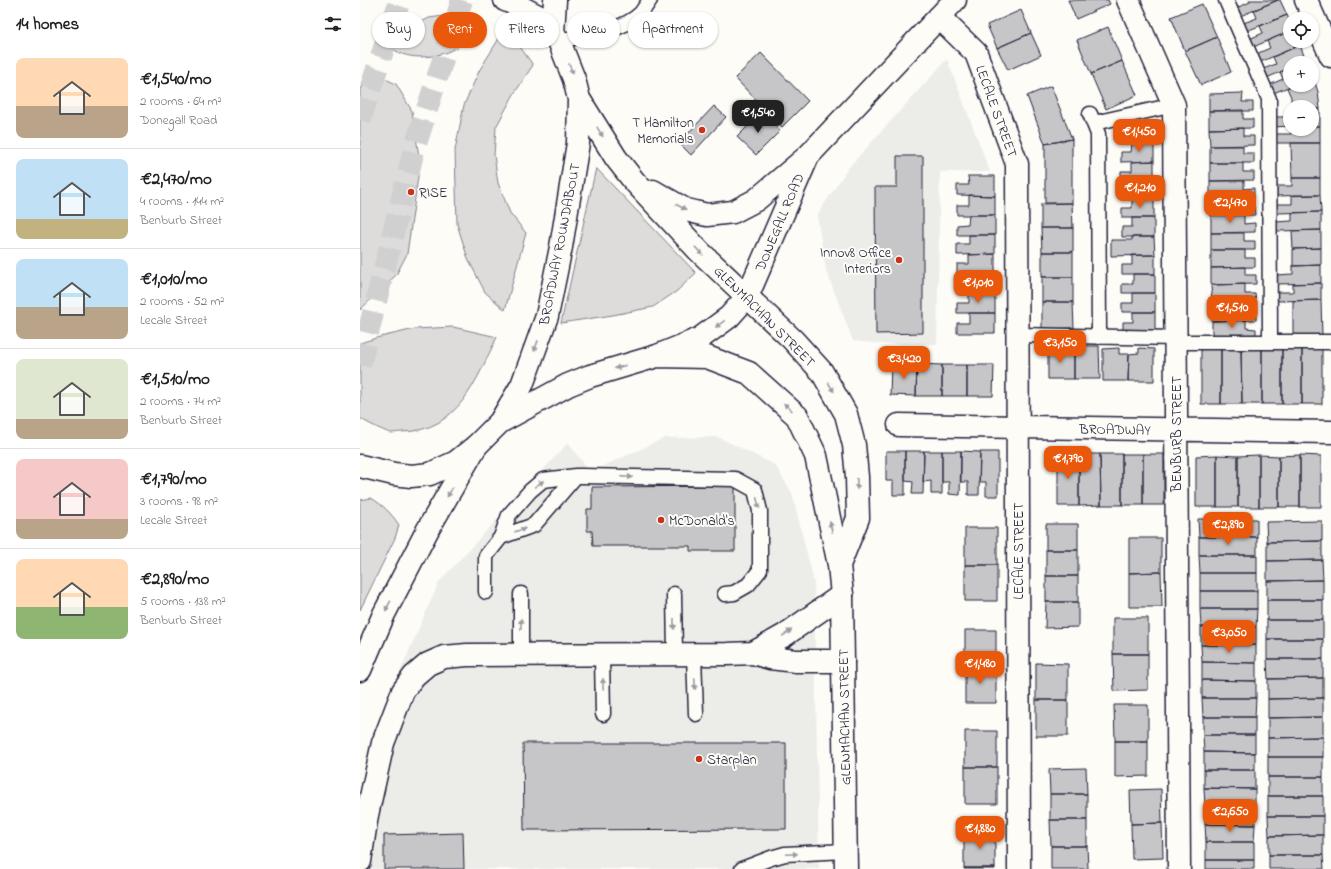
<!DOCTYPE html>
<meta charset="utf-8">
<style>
:root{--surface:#fff;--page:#f2f2f2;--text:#202124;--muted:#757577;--line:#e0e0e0;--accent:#ea580c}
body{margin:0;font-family:"Indie Flower",sans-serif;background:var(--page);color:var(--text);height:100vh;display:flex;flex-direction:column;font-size:15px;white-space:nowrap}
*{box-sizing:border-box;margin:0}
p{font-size:13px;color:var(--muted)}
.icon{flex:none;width:22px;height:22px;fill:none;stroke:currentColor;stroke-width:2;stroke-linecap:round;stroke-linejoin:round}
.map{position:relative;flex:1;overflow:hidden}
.panel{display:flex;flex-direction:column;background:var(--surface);width:360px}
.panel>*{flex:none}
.hud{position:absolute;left:12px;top:12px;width:380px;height:36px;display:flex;gap:8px}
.tools{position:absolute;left:923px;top:12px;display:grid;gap:8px}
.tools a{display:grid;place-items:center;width:36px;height:36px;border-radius:50%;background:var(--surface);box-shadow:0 1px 3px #0004;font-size:20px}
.price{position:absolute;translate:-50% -34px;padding:0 9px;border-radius:8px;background:var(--accent);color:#fff;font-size:13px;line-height:26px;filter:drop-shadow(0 1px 2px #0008)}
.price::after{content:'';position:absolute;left:50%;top:24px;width:12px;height:9px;margin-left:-6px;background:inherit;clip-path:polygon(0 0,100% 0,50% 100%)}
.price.on{background:#222;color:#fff}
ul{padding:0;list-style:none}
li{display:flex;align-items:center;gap:12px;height:100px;padding:0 16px}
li+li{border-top:1px solid var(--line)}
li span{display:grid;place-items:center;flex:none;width:112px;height:80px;border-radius:8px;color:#555}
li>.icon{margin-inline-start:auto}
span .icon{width:48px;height:48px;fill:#fffc;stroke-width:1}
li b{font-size:17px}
h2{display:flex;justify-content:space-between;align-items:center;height:48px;padding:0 16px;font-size:17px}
.chip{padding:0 14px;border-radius:18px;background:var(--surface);box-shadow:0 1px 3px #0004;font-size:14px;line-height:36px}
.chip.on{background:var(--accent);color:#fff}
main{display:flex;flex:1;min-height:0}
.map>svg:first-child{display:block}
.built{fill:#ecece9}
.green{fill:#dddcdb;stroke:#807f8b}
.building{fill:#c6c6c8;stroke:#22223b}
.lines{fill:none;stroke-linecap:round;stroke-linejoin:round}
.highway-tunnel{stroke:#d1d0d1;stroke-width:22;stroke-dasharray:22 11;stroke-linecap:butt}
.lane-casing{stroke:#22223b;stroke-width:17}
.street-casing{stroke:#22223b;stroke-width:25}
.secondary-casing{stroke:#22223b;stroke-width:25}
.highway-casing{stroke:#22223b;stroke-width:25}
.lane{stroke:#fdfcf7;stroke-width:14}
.street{stroke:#fdfcf7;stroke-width:22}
.secondary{stroke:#fdfcf7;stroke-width:22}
.highway{stroke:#fdfcf7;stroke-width:22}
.oneway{fill:#9a9aa2}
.poi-dot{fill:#c8321e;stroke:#fdfcf7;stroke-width:1.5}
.labels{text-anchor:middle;stroke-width:4;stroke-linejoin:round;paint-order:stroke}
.street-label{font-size:14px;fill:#22223b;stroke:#fdfcf7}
.poi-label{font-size:14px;fill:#22223b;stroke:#fdfcf7;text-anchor:start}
</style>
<main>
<section class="panel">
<h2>14 homes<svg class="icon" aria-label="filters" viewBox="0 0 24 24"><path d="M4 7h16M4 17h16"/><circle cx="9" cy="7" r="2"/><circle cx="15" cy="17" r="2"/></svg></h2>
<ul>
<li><span style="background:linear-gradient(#ffd9b3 60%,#b9a48a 0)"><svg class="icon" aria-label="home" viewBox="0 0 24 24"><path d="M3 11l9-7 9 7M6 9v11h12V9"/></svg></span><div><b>€1,540/mo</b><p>2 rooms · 64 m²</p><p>Donegall Road</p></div></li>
<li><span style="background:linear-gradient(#bfe0f5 75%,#c2b280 0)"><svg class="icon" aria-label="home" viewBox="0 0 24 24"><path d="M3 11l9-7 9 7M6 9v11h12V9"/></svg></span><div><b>€2,470/mo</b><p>4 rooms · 144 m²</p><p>Benburb Street</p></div></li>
<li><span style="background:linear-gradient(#bfe0f5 60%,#b9a48a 0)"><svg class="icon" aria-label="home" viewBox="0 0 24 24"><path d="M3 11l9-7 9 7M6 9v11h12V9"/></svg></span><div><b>€1,010/mo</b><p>2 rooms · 52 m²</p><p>Lecale Street</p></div></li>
<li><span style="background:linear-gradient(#dfe7d0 75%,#b9a48a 0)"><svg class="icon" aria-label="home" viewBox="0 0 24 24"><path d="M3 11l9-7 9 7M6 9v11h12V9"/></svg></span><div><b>€1,510/mo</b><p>2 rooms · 74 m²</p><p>Benburb Street</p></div></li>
<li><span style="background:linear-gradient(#f6c9c9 75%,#b9a48a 0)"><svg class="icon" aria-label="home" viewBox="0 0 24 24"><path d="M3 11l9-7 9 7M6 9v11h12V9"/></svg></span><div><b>€1,790/mo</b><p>3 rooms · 98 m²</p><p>Lecale Street</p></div></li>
<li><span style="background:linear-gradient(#ffd9b3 60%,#8fb573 0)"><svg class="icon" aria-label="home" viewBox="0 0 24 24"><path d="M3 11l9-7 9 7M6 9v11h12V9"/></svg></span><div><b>€2,890/mo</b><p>5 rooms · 138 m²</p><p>Benburb Street</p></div></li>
</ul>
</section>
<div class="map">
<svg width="971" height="869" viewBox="0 0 971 869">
<rect width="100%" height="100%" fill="#fdfcf7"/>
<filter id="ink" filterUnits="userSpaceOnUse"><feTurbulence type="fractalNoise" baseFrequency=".025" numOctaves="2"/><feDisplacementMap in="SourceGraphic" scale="8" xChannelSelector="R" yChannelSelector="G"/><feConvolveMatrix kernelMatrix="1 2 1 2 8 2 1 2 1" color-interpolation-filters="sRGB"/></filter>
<g filter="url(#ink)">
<!-- built -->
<path class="built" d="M587 59 630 172H580L577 344H523L493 341 466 270 457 215 489 167Z
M358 437 415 465 432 493 454 582 459 869H0V796L9 743 79 582 208 443 230 472 305 438Z"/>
<!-- green -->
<path class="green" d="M98 14 117 17C113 27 110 37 101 44 85 58 47 63 31 47L52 27 69 18Z
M143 32 158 44 173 65 154 94 136 127 134 155 138 183 150 213 166 233 145 310 125 292 108 259 97 224 95 150 104 105 119 71Z
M11 72 36 84 52 111 60 163 47 254 36 275 0 310V91Z
M236 168 336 273 317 291 293 307 253 315 201 323Z
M93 327 137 337C116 380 99 431 42 432 39 432 34 433 30 433 24 431 5 422 0 418V343L16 338 55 329Z
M11 498C23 505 31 513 39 525L35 538 0 610V500Z"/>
<!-- building -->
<path class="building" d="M708 0H748L750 4 716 19Z
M889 0H918L878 17 874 9 890 2Z
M918 0H920L927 15 884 32 881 24 897 18 894 10Z
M842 4 857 37 825 51 811 17Z
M661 10 671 33 637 48 627 25Z
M927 15 930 22V31L891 48 887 40 903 33 900 26Z
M748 27 762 61 731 74 717 40Z
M930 31V41H938L940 45 898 63 894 55 910 48 907 41Z
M671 33 681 55 648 70 637 48Z
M857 37 871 72 841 85 825 51Z
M940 45 946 61 941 63H930V68L904 79 901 70 916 64 913 57Z
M401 53 448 101 422 127 375 78Z
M762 61 777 95 746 109 731 74Z
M930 68V85H933L911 94 907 86 923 79 920 72Z
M953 76 958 92 960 109H952V107H931V97L927 88 933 85H952Z
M691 86 712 139 685 144 667 96Z
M883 93 882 102H893V111H849V94Z
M354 106 366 117 331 155 319 143Z
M952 109H960V126H952Z
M883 110V119H893V128L849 129V111Z
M401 113 420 131 396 155 377 137Z
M914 117H930V126L914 127Z
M771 124H794V143H761V133H772Z
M952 126H960V143H914V134H931V129H952Z
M883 128V136H894V145L850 146 849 129Z
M712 139V203H685V144Z
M772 143H794V161L761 162V152H771Z
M931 143H960V178H932Z
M850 146H883V153H894V163H850Z
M537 156H563V333L516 334 515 187H537Z
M794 161V180L761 181V171H772V162Z
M850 163H883V172H894V180L850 181Z
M608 176H635V196L597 195V185H609Z
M932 178H960V195L915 196 914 186H932Z
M772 180H794V199H761V190H772Z
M850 181H884V189L894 188V198L850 199Z
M609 195 635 196V215H597V205H609Z
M932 195H960L961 212 915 213 914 204H932Z
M884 198V207L894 206 895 215H851L850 199Z
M772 199H794V218H762V208H772Z
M712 203 713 228H681V204Z
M961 212V230L915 231V222L932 221V213Z
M609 215H635V235H597V225L608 224Z
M851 215H884V224L895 223V232L851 233Z
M772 218H794V237H762V227H772Z
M681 228H713V252H682Z
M961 230V248L933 249 932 231Z
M851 233H884V241H895V250H851Z
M609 235H635V254L597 255V244H609Z
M772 237H794L795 255 751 256V240H772Z
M961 248V265L933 266V249Z
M851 250H885V258H895V267L851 268Z
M682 252H713V277H682Z
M635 254V274H597V264H609V255Z
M772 255H795V274H762V265H772Z
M961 265V283L916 284V275L933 274V266Z
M885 267V275H896V284L851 285V268Z
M609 274H635V294H597V283L609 284Z
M773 274H795V293H762V284H773Z
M682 277H713V302H682Z
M961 283V300L916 301V292H933V284Z
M885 284V294H895L896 302 852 303 851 285Z
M773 293H795V312H762V303H773Z
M609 294H635V313H597V303H609Z
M961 300 962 336H933V301Z
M682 302H713L714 328 682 329Z
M885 302 886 311H896V320L852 321V303Z
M773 312H795V331H763V322H773Z
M609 313H635V333H597V323H609Z
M886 320V328L896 329V337H852V321Z
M723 346H739L740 379H714V354H723Z
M688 347H706V354H714V379H688Z
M759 348V354H769L768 381H743V349Z
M779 348 794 349V381H768L769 354 779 353Z
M841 348H861V404H841Z
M861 348H881L882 404H861Z
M881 348H902V404H882Z
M902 348H922V404H902Z
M922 348H942V404H922Z
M942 348H962V404H942Z
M531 364H557L556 396 530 395Z
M557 364 582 365V396H556Z
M582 365H607V396H582Z
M607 365H634L633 396H607Z
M526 451H545V495H533V481H526Z
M545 451H564L563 494H552L553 482 545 481Z
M564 451H582V494H571V481L563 482Z
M582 451H601L600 495 589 494V482H582Z
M601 451 620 452 619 495H608V482H601Z
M620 452H638V496H626V482H619Z
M698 454H719V506H698Z
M719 454H740L741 505 719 506Z
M740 454H762V505H741Z
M762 454H783V505H762Z
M783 454H804V505H783Z
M857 455V507H836V456Z
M857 455 878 456V507H857Z
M899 455 919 456V507H899Z
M899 455V507H878V456Z
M940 455 961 456V507H940Z
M940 455V507H919V456Z
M375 486V551H330V546H233L232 531H227V509H232V487Z
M838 519H897V537H839Z
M962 521V541L907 542 906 522Z
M686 524H718V550H686Z
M605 528H637V565H605Z
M839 537H897V555H839Z
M769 538H801V572L769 573Z
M962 541V560L907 561V542Z
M686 550H718V576H686Z
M839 555H897V573H840Z
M962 560 963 580 907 581V561Z
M605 565H637V601H605Z
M801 572 802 607H769V573Z
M840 573H897V591H840Z
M686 576H718V602H686Z
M963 580V600H907V581Z
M840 591H897V609H840Z
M907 600H963V620H907Z
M686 602H718V627L685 628Z
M840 609H897L896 627H841Z
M753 618H788V654H753Z
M907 620H963V639H907Z
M841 627H896V645H841Z
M605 630H636V667H605Z
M907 639H963V659H907Z
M841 645H896V663L842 662Z
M753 654H788V690L754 691Z
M907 659H963V678L908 679Z
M842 662 896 663V681L842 680Z
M676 663 708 664V700H676Z
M605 667H636V703H605Z
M963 678V698L908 699V679Z
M842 680 896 681V698H842Z
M842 698H896L895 717H843Z
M963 698V717L908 718V699Z
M676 700H708V736H676Z
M754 705H788V741H755Z
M843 717H895V735H843Z
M963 717V737L908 738V718Z
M605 731H637V767H605Z
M843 735H895V753L844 752Z
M963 737V757H908V738Z
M755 741H788V776L755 777Z
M163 743H426V829L164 830Z
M844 752 895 753V770H844Z
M908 757H963V777H908Z
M605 767H637V804H605Z
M726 768 727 794H690L689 769Z
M844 770H895V789L844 788Z
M908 777H963V796H908Z
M844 788 895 789V807L845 806Z
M801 789 802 823 771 824 770 790Z
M690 794H727V820H690Z
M908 796H963V816H908Z
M845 806 895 807V825L845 824Z
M908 816H963V835L909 836Z
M690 820H727V846H691Z
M802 823 803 858 772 859 771 824Z
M845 824 895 825 894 842H846Z
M604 831H635V868H604Z
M103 833 104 869H24V835Z
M963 835V855H909V836Z
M846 842H894V860H846Z
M691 846H727L728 869H691Z
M909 855H963L964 869H909Z
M846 860H894V869H846Z
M604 868H635V869H604Z"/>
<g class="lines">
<!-- highway-tunnel -->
<path class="highway-tunnel" d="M0 120 40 0
M0 365 54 150 102 0"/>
<!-- lane casing -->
<g class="lane-casing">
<path id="lane" d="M866 0 909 99 910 342
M199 41C225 35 262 32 281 13 284 9 287 4 290 0
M730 114 738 134 739 337
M734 123 814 105
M658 335 815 338
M815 342H971
M141 537 149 515 170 491 183 480 216 476
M126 592V556L141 537 174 525 216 476H222L375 479 395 490 400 511V570L388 585 374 593 365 594
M314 594 315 654
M161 655V594
M242 655 243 714
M334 655 336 714
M382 869 411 858 425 854 486 851"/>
</g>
<!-- street casing -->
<g class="street-casing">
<path id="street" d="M768 0 814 105 819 869
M946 0 971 56
M579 17 616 53 657 164 659 869
M539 425 971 432
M393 653 425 635 482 595
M0 861 7 815 23 743 43 691 54 676 68 664 84 657 107 655 367 654 393 653 410 658 436 661H483"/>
</g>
<!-- secondary casing -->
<g class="secondary-casing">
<path id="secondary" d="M219 99 256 158 274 181 339 251 433 340 462 372 486 414 494 445 497 477 498 518 479 565
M293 191 326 210 347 215 373 212 396 200 448 156 595 0
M297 356 347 357 389 373 437 416 456 456 479 565 482 595 486 869
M140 422 208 385 230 376 297 356 339 339 369 317 387 297 448 156
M0 466 34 474 51 476 70 474 96 462 116 446 140 422 162 385 187 316 201 247 218 143 219 99 214 79 199 41 178 16 155 4 145 0"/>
</g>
<!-- highway casing -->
<g class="highway-casing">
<path id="highway" d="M193 33 195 0
M0 670 24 614 67 531 116 446"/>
</g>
<!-- lane -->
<use href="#lane" class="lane"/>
<!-- street -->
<use href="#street" class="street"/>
<!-- secondary -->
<use href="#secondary" class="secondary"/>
<!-- highway -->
<use href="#highway" class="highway"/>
</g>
<!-- one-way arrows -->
<defs><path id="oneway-solid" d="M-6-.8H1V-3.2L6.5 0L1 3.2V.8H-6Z"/></defs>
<g class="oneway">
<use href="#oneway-solid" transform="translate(211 69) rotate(69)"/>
<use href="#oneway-solid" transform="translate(240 132) rotate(58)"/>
<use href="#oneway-solid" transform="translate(321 207) rotate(28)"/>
<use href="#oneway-solid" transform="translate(339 251) rotate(46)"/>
<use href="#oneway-solid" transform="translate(360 324) rotate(144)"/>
<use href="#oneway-solid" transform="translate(176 346) rotate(111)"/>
<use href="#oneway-solid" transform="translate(260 367) rotate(164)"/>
<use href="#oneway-solid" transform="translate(471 387) rotate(59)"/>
<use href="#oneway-solid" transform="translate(428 407) rotate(-138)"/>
<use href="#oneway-solid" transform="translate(267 477) rotate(1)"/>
<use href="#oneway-solid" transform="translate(179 484) rotate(-34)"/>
<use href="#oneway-solid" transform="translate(497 484) rotate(88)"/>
<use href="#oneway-solid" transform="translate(90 492) rotate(120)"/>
<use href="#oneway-solid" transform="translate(398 503) rotate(76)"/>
<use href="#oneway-solid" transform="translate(471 527) rotate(-102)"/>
<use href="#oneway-solid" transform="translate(160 530) rotate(-19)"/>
<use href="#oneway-solid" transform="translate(28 606) rotate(117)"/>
<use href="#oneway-solid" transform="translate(161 624) rotate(-89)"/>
<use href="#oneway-solid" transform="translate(314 624) rotate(90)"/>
<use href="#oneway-solid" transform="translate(427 633) rotate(-34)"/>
<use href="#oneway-solid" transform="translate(243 684) rotate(-91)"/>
<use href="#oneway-solid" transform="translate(335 684) rotate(88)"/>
<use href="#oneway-solid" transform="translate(432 854) rotate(-3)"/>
</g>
</g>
<!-- markers -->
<g class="poi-dot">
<circle cx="342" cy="130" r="4"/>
<circle cx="51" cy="192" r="4"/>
<circle cx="539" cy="260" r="4"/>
<circle cx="301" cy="520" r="4"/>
<circle cx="339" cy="759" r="4"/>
</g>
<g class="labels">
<!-- street labels -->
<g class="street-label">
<text transform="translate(637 111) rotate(70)" y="5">LECALE STREET</text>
<text transform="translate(419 222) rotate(-67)" y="5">DONEGALL ROAD</text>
<text transform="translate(199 244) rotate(-79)" y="5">BROADWAY ROUNDABOUT</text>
<text transform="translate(405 316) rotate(45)" y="5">GLENMACHAN STREET</text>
<text transform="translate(755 429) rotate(1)" y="5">BROADWAY</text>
<text transform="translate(816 434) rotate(-90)" y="5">BENBURB STREET</text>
<text transform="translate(658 551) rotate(-90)" y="5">LECALE STREET</text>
<text transform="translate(484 717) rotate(-91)" y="5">GLENMACHAN STREET</text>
</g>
<!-- poi labels -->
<g class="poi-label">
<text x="334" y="127" text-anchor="end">T Hamilton<tspan x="334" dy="16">Memorials</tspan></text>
<text x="59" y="197">RISE</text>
<text x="531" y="257" text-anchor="end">Innov8 Office<tspan x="531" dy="16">Interiors</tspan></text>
<text x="309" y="525">McDonald's</text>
<text x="347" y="764">Starplan</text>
</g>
</g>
</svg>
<div class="tools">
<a><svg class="icon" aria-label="locate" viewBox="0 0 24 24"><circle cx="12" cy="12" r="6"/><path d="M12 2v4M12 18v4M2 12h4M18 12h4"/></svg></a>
<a>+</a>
<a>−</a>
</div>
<b class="price on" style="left:398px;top:134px">€1,540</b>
<b class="price" style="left:779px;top:153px">€1,450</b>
<b class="price" style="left:780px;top:209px">€1,210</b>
<b class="price" style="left:870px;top:224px">€2,470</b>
<b class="price" style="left:618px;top:304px">€1,010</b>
<b class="price" style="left:872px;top:329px">€1,510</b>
<b class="price" style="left:700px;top:364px">€3,150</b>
<b class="price" style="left:544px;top:380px">€3,420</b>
<b class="price" style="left:708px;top:480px">€1,790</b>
<b class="price" style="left:868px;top:546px">€2,890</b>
<b class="price" style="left:869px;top:654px">€3,050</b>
<b class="price" style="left:620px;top:685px">€1,480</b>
<b class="price" style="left:870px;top:833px">€2,650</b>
<b class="price" style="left:620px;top:850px">€1,880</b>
<div class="hud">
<a class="chip">Buy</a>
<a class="chip on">Rent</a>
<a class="chip">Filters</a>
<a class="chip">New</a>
<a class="chip">Apartment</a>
</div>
</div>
</main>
